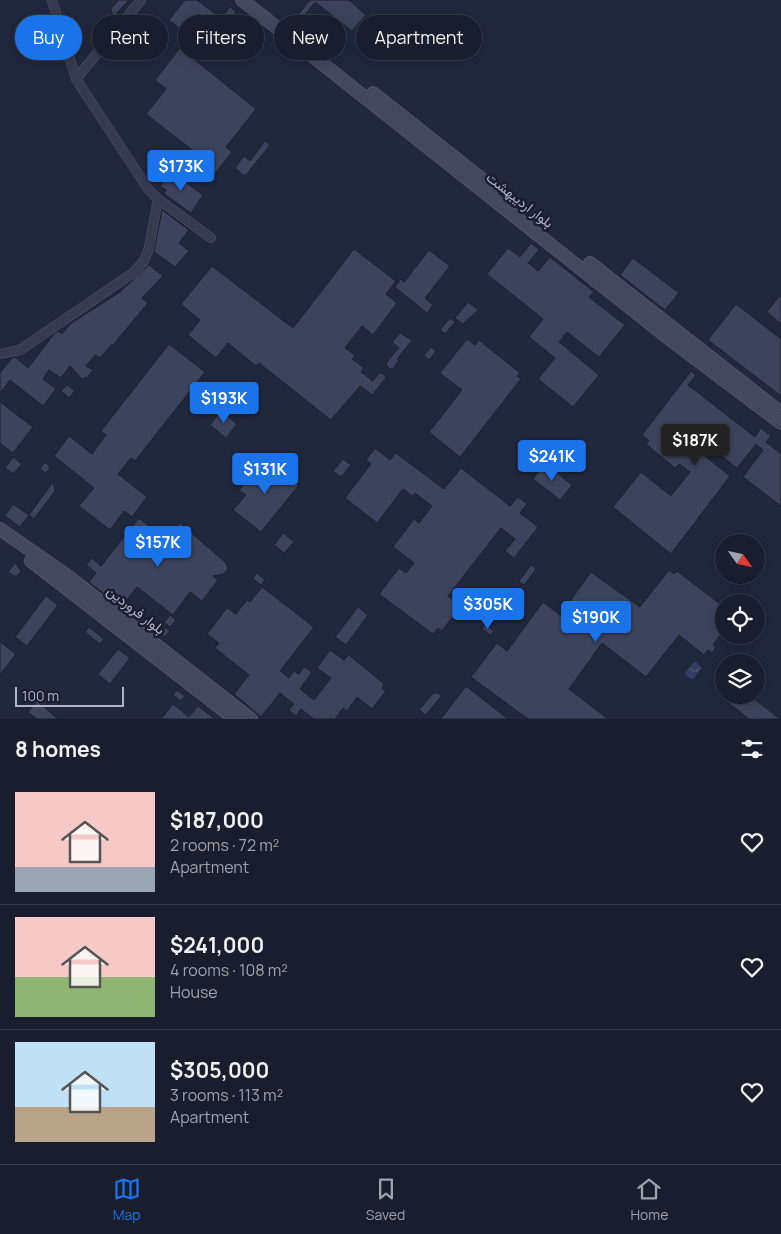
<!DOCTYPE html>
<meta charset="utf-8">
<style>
:root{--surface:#191d2d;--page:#222635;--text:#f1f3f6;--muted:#9fa2aa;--line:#373b49;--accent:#1a73e8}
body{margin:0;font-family:Manrope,Vazirmatn,sans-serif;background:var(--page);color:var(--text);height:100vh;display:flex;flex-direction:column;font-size:19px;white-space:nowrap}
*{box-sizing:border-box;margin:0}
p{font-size:16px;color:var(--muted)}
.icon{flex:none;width:28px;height:28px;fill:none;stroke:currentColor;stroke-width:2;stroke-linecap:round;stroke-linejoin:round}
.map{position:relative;height:719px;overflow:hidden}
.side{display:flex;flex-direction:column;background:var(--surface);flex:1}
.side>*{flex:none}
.banner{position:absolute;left:15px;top:15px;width:500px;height:45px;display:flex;gap:10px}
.needle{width:32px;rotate:124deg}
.fabs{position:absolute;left:715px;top:534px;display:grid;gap:10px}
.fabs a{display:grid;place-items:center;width:50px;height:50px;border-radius:50%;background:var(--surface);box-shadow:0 2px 12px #0003,0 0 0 1px var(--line);font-size:25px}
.scale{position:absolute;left:15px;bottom:12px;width:109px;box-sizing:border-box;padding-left:5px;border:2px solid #b0b4c8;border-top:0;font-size:14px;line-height:18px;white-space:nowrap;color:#b0b4c8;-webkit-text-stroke:4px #1a1f30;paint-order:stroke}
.price{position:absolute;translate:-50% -42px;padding:0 11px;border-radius:5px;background:var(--accent);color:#fff;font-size:16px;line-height:32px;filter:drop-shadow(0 1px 2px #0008)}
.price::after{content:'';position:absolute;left:50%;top:30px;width:15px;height:11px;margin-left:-8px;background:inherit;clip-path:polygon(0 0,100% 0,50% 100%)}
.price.active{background:#222;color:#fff}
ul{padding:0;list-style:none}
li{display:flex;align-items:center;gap:15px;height:125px;padding:0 15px}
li+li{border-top:1px solid var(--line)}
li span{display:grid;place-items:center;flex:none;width:140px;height:100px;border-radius:0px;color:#555}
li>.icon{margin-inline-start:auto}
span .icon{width:60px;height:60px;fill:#fffc;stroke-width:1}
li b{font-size:21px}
h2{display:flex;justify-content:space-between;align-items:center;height:60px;padding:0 15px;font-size:21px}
.tag{padding:0 18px;border-radius:22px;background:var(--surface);box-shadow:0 2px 12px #0003,0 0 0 1px var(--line);font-size:18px;line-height:45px}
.tag.active{background:var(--accent);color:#fff}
.dock{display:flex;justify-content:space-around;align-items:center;height:70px;border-top:1px solid var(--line);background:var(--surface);font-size:14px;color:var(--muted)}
.dock a{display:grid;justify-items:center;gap:2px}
.dock .active{color:var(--accent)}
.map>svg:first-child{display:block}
.water{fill:url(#water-waves)}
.building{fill:#3d435c;stroke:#1c2132}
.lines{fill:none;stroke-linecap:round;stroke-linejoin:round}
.street-casing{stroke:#505466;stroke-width:10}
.secondary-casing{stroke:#505466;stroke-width:14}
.street{stroke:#353a4c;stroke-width:9}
.secondary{stroke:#43485f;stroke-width:12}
.labels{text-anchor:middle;stroke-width:5;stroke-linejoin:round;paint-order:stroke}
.street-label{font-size:14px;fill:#b0b4c8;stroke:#1a1f30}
</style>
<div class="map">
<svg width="781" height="719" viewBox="0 0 781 719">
<defs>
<pattern id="water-waves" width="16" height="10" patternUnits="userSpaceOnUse" patternTransform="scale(1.25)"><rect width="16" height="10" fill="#343e63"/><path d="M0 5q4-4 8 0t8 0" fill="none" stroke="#4f5878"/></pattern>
</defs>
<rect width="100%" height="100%" fill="#21273c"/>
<!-- water -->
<path class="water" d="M694 662 698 663 701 668 693 679 689 678 685 673Z"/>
<!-- building -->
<path class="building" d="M119 0H129L113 17 111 8Z
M185 0H197L221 18 230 7 236 12 206 50 169 20Z
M310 0H349L366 15 352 31 315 2 298 24 294 20Z
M320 32 330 41 326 46 315 38Z
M180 48 256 109 226 147 232 152 214 175 192 158 196 153 146 114 166 89 155 80Z
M265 141 270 145 245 176 235 168 244 156 250 161Z
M170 171 203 195 191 213 164 194 166 190 160 186Z
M162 210 189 230 179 243 189 251 175 267 154 252Z
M531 243 539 250 528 263 538 271 550 257 594 292 589 297 625 325 599 357 567 332 559 342 599 375 573 407 538 379 555 358 529 337 543 319 487 274 508 248 520 257Z
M354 249 396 281 386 294 397 303 373 335 362 326 345 348 355 355 352 359 364 368 361 372 373 381 379 373 384 374 386 378 372 395 360 386 331 420 259 363 256 366 228 343 216 358 188 335 200 320 181 304 212 266 293 328Z
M429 250 450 266 425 298 433 305 427 313 395 287 401 279 404 282Z
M633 258 679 293 665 310 620 275Z
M149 265 163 276 142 298 148 303 113 345 112 344 100 358 95 355 86 366 93 370 87 378 85 377 83 380 70 366 61 378 49 370 43 379 56 389 43 406 10 380 0 393V373L12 358 15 357 28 368 54 334 58 331 62 334 70 324 120 292Z
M781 294V324L767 312Z
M468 302 478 310 463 324 455 318Z
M736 304 781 339V396L708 340Z
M450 318 455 322 445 334 440 330Z
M400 333 412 340 397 359 399 360 393 369H389L386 363 399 348 392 342Z
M467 339 475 345 479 340 520 373 517 376 521 379 460 457 429 432 462 390 440 373Z
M169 344 205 372 135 461 131 458 118 474 147 497 132 517 124 511 110 530 79 506 94 488 54 456 69 436 92 454 106 435 101 431Z
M431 347 436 351 429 360 424 355Z
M691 371 696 375 688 385 755 437 761 428 771 436 766 442 781 454V506L743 477 763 450 756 444 737 468 692 433 686 441 730 476 671 554 613 507 641 472 671 496 690 472 679 464 675 468 646 444 649 441 642 435Z
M67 385 75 391 69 398 61 391Z
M0 402 33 427 13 453 0 443Z
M221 411 237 424 226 438 210 425Z
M375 448 390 460 396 453 444 489 461 468 510 506 518 497 527 504 520 513 538 527 514 558 505 551 515 539 501 528 448 596 458 604 454 609 457 611 442 631 438 628 433 634 379 594 399 568 406 573 414 563 393 547 414 519 419 523 432 506 415 493 413 496 403 489 377 523 345 498 371 464 366 460Z
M13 457 22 464 13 474 5 468Z
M265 459 299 485 261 532 233 510 246 495 239 490Z
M343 459 351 465 341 477 333 471Z
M45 462 50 467 46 473 40 469Z
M545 463 572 485 560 500 533 479Z
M53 482 55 491 34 519 29 515Z
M13 504 29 515 20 527 5 516Z
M139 518 166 540 180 523 226 563 228 569 223 574 213 576 218 580 202 601 190 592 173 615 137 587 126 601 135 607 129 614 89 582 96 573 86 565 92 558 101 566Z
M283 533 294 542 284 553 274 545Z
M15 563 21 571 18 576H14L8 572Z
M531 565 536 569 524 585 519 581Z
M669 570 674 574 677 571 724 607V630L713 645 716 647 712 653 708 650 704 655 679 635 646 677 602 643 569 689 608 719H528L471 677 497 643 507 651 543 602 560 615 591 572 640 607Z
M257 573 265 580 261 585 253 579Z
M262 587 314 627 280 671 289 678 294 671 299 674 304 667 312 672 300 689 314 700 331 678 317 668 330 650 344 660 349 655 384 684 382 688 386 691 372 709 357 697 347 711 343 708 335 719H314L301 709 296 716 289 710 294 704 280 693 261 717 234 694 249 675 215 648 219 643 207 634 227 608 236 614 247 600 250 602Z
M46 596 58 605 27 646 15 637Z
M358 607 368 615 346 645 335 637Z
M170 615 176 620 170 627 164 622Z
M485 624 494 631 491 635 482 629Z
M89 627 104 639 100 644 85 632Z
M165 627 170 631 165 637 160 633Z
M0 642 16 654 0 675Z
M118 649 130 658 110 684 98 674Z
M466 686 508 719H441Z
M177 690 185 696 181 701 173 695Z
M433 693H438L441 696 426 715 419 710Z
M737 695H749L780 719H749L730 704Z
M37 701 58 719H37L28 712Z
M173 704 189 717 198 706 215 719H161Z"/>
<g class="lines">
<!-- street casing -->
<g class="street-casing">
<path id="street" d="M52 0 76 79
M141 0 76 79 148 189 158 199 211 238
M0 354 20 350 133 273 144 261 149 248 158 199"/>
</g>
<!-- secondary casing -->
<g class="secondary-casing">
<path id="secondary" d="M242 0 672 341 781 423
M373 93 493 188
M590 263 775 408
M0 529 69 577 251 719
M31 561 235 719"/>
</g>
<!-- street -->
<use href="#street" class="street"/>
<!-- secondary -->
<use href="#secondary" class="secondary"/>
</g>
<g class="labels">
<!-- street labels -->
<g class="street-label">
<text transform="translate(520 200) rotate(38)" y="5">بلوار اردیبهشت</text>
<text transform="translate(136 610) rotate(38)" y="5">بلوار فروردین</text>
</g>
</g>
</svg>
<div class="fabs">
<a><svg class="needle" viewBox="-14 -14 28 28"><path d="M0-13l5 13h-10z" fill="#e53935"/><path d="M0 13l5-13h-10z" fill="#9fa2aa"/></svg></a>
<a><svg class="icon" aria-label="locate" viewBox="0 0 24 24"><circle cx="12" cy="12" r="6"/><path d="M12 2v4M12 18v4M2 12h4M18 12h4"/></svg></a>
<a><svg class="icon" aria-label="layers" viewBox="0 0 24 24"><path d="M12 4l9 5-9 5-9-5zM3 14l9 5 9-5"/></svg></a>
</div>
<div class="scale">100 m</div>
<b class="price" style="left:181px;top:192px">$173K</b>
<b class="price" style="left:224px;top:424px">$193K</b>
<b class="price active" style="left:695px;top:466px">$187K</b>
<b class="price" style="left:552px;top:482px">$241K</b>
<b class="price" style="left:265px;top:495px">$131K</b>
<b class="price" style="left:158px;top:568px">$157K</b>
<b class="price" style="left:488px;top:630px">$305K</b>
<b class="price" style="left:596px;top:643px">$190K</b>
<div class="banner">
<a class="tag active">Buy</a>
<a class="tag">Rent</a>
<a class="tag">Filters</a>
<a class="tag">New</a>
<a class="tag">Apartment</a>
</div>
</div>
<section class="side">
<h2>8 homes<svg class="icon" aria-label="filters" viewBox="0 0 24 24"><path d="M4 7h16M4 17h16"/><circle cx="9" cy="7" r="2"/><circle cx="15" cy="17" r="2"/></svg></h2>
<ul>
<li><span style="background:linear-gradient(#f6c9c9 75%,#9aa5b1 0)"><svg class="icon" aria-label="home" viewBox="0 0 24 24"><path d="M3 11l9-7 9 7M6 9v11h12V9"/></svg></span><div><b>$187,000</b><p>2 rooms · 72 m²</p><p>Apartment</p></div><svg class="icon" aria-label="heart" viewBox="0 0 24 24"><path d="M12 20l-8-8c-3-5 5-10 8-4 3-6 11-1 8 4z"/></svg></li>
<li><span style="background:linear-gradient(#f6c9c9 60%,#8fb573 0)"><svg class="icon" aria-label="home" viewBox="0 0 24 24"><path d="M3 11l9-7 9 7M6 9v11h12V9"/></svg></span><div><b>$241,000</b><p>4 rooms · 108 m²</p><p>House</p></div><svg class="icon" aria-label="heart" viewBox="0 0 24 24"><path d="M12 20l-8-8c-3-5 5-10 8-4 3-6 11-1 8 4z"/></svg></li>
<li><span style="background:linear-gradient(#bfe0f5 65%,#b9a48a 0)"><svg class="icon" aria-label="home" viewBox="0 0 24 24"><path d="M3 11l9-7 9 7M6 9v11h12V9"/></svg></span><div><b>$305,000</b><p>3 rooms · 113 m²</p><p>Apartment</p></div><svg class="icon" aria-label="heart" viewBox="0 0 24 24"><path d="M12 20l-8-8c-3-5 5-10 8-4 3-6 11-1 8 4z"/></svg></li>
</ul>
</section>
<nav class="dock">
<a class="active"><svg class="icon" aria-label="map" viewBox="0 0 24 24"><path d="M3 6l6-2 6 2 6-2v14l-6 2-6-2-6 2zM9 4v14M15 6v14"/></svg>Map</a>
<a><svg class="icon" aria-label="saved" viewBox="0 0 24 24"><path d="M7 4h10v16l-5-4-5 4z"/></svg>Saved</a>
<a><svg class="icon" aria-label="home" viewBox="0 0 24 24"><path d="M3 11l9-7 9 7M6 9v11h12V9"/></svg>Home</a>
</nav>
